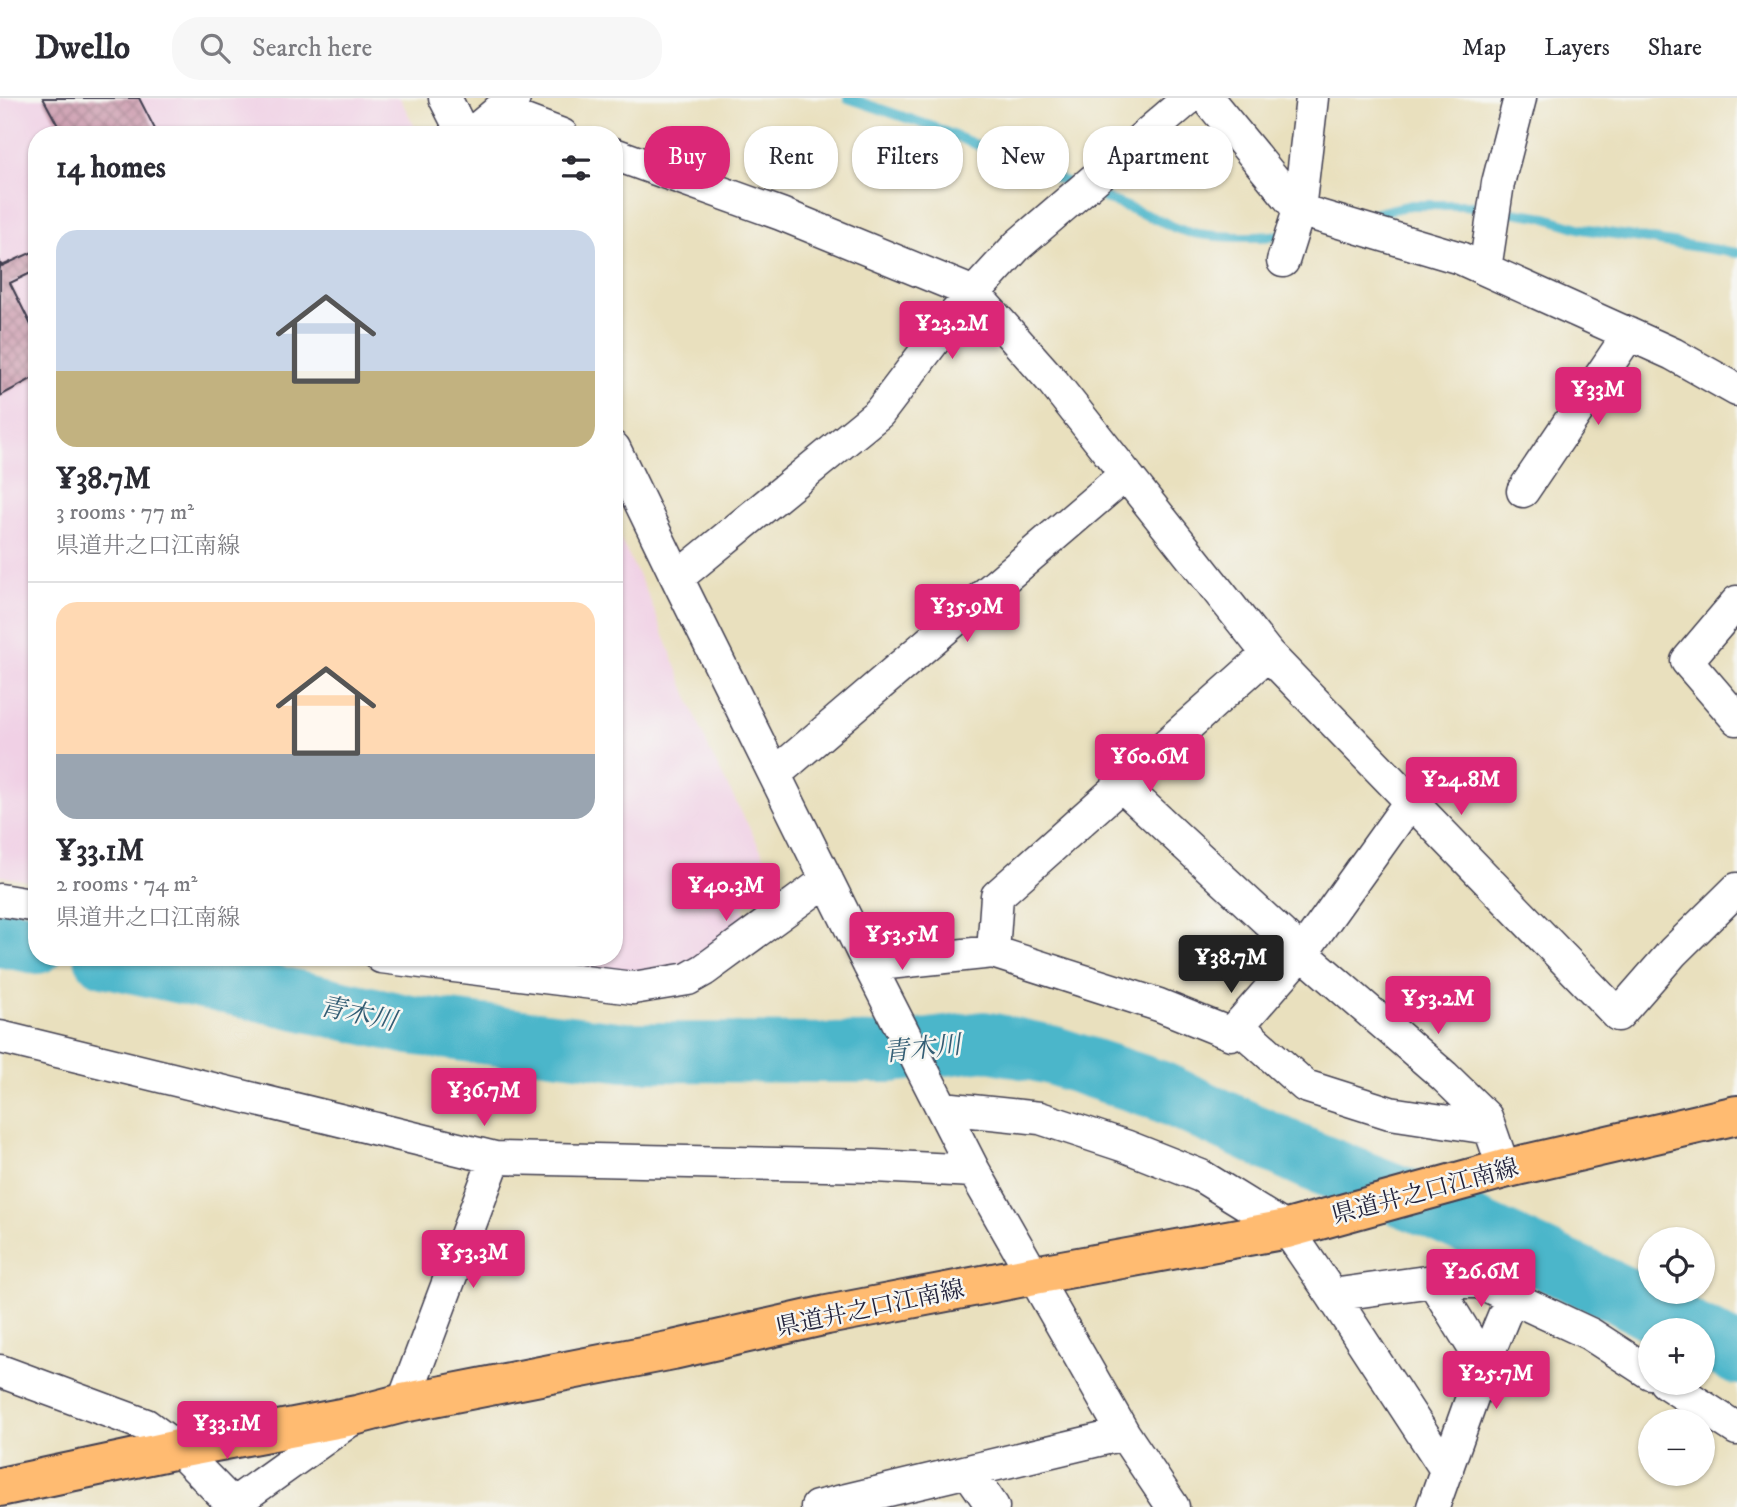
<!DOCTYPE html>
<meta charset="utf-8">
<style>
:root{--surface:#fff;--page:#f7f7f7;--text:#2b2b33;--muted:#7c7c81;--line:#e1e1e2;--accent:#db2777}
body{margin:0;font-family:"IM FELL DW Pica","Noto Serif JP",serif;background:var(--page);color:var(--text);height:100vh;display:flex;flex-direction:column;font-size:26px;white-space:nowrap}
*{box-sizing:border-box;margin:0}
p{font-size:23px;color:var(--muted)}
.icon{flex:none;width:38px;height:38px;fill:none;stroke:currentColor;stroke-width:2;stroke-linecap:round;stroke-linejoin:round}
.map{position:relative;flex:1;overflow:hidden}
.sheet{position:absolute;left:28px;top:28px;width:595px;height:840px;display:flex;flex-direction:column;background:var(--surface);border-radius:28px;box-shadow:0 2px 5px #0004}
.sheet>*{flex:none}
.banner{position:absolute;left:644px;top:28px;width:665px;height:63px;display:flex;gap:14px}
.controls{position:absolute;left:1638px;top:1129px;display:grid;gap:14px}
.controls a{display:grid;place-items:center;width:77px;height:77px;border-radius:50%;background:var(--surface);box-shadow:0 2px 5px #0004;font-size:35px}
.price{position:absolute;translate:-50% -60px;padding:0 16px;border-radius:7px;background:var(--accent);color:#fff;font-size:23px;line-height:46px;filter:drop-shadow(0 2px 4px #0008)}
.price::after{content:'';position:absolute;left:50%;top:42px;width:21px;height:16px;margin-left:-10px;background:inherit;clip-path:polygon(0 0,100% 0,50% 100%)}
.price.active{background:#222;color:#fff}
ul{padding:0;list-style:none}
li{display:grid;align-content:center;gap:14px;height:371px;padding:0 28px}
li+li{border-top:2px solid var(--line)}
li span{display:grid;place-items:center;height:217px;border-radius:21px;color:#555}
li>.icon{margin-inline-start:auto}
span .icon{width:126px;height:126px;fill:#fffc;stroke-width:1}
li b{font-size:30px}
h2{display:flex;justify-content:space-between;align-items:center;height:84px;padding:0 28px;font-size:30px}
.chip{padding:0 24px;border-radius:28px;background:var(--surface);box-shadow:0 2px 5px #0004;font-size:24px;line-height:63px}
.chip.active{background:var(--accent);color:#fff}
header{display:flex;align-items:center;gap:42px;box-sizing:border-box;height:98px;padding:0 35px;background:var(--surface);border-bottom:2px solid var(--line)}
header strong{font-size:33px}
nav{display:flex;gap:38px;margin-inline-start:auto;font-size:24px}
.search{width:490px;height:63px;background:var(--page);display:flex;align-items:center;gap:18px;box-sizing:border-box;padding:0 24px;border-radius:28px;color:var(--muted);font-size:26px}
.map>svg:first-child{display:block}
.built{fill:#f0d0e5}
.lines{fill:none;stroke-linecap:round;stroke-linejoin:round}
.stream{stroke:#4cb6ca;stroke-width:10}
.river{stroke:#4cb6ca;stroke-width:60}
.building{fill:url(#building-cross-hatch)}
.minor-casing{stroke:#403e4f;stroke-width:35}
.major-casing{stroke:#403e4f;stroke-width:42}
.minor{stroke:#fff;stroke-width:32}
.major{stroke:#ffbb71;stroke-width:38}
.labels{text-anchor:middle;stroke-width:5;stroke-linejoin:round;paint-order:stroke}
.street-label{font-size:24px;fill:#22223b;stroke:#f6f6f2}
.water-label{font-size:26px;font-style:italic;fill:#335d74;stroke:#f6f6f2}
</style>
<header>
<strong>Dwello</strong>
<div class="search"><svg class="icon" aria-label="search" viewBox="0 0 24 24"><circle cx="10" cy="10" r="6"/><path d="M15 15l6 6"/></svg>Search here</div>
<nav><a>Map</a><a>Layers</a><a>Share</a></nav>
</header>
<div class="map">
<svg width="1737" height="1409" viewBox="0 0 1737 1409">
<defs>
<pattern id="building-cross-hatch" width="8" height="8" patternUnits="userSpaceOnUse" patternTransform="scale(1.75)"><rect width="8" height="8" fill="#ca97ab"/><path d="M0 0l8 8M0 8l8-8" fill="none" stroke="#a47b8c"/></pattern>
</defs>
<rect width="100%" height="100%" fill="#f6f6f2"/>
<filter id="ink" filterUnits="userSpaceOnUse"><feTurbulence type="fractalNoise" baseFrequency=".0143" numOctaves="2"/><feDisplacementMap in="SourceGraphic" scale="14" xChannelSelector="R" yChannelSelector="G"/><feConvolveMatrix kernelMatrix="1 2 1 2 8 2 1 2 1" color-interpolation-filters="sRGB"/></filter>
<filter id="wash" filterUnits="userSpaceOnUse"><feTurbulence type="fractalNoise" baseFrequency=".00686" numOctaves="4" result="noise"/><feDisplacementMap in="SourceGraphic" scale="28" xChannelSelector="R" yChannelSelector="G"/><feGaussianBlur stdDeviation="1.57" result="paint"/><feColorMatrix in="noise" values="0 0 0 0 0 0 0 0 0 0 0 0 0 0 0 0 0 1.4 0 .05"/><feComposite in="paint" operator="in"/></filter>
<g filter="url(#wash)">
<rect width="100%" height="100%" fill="#e9e0be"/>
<!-- built -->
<path class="built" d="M0 0H400L419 37H37V785L0 778Z
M614 428 648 497 710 654 773 775 743 810 752 830 701 867 630 884 422 859H614Z"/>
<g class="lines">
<!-- stream -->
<path class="stream" d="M848 0 936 30 1076 88
M1090 94 1168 126C1189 141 1261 141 1287 136
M1359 119 1411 107H1465L1540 118 1582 131 1737 155"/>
<!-- river -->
<path class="river" d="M0 839 37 846
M104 859 410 927 625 954 891 955 984 943 1051 957 1158 992 1310 1062 1431 1110 1619 1196 1689 1232
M1703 1239 1737 1257"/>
</g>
<g id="blocks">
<!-- building -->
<path class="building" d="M43 0H139L158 37H63Z
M37 152V172L10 185 37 239V278L0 298V165L2 168Z"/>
</g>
</g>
<g filter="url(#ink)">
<use href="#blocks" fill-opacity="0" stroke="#403e4f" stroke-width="2"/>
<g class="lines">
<!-- minor casing -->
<g class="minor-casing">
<path id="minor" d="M445 0 464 37
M1207 0 1299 112 1460 160 1673 256 1737 292
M498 13 562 37
M470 37 514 0
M614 56 781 116 974 195 1053 284 1268 556 1618 917 1673 854 1737 791
M1283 163 1299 112 1312 0
M1485 171 1498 85 1520 0
M614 350 677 480 869 867 974 1073 1124 1336 1173 1409
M1523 393 1629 236
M677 480 879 315 952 219 1018 147 1189 0
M1737 504 1687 563 1737 621
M1268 556 997 798 993 854 1159 907 1231 936 1302 855 1410 704
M775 676 1126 376
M1121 687 1302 855 1444 978 1486 1019 1504 1071
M0 802 37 808
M381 859 633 890 688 881 704 872 827 782
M869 867 993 854
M1239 929 1305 988 1390 1015 1489 1030
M0 939 495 1060 874 1068 974 1073
M943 1010 1040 1020 1125 1048 1201 1078 1287 1131 1332 1197 1433 1183 1479 1184 1590 1236 1650 1275
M1433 1183 1484 1266
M1332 1197 1447 1373
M0 1273 146 1327 178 1351 235 1409
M1665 1284 1737 1331
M403 1305 495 1060
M968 1373 993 1409
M229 1409 356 1318
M817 1409 1124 1336
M1433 1409 1484 1266 1512 1198"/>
</g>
<!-- major casing -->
<g class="major-casing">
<path id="major" d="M0 1389 178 1351 357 1317 403 1305 673 1252 827 1217 1034 1177 1287 1131 1504 1071 1737 1017"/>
</g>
<!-- minor -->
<use href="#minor" class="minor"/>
<!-- major -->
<use href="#major" class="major"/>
</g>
</g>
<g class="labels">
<!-- street labels -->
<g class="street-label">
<text transform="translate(1425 1093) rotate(-15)" y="8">県道井之口江南線</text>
<text transform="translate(870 1210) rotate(-12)" y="8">県道井之口江南線</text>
</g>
<!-- water labels -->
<g class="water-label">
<text transform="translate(358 915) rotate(12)" y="9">青木川</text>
<text transform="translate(922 950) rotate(-6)" y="9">青木川</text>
</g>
</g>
</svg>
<div class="controls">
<a><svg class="icon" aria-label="locate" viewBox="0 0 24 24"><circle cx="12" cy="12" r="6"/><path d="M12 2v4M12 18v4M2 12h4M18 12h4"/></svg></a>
<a>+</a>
<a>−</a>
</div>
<b class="price" style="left:952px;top:263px">¥23.2M</b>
<b class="price" style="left:1598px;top:329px">¥33M</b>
<b class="price" style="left:967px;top:546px">¥35.9M</b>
<b class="price" style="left:1150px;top:696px">¥60.6M</b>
<b class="price" style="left:1461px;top:719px">¥24.8M</b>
<b class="price" style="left:726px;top:825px">¥40.3M</b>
<b class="price" style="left:902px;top:874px">¥53.5M</b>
<b class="price active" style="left:1231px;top:897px">¥38.7M</b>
<b class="price" style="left:1438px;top:938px">¥53.2M</b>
<b class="price" style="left:484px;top:1030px">¥36.7M</b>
<b class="price" style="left:473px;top:1192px">¥53.3M</b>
<b class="price" style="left:1481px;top:1211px">¥26.6M</b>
<b class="price" style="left:1496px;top:1313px">¥25.7M</b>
<b class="price" style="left:227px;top:1363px">¥33.1M</b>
<div class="banner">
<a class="chip active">Buy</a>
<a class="chip">Rent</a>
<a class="chip">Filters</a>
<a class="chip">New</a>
<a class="chip">Apartment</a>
</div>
<section class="sheet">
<h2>14 homes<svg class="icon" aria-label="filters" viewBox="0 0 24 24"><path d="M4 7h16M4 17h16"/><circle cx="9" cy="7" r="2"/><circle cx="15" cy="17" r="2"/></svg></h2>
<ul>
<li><span style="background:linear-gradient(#c9d6e8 65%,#c2b280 0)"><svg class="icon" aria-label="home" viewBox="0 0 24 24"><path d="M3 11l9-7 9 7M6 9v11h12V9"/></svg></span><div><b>¥38.7M</b><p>3 rooms · 77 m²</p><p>県道井之口江南線</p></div></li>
<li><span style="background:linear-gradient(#ffd9b3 70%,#9aa5b1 0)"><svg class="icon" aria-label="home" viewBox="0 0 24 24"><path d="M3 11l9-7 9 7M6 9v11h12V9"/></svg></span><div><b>¥33.1M</b><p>2 rooms · 74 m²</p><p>県道井之口江南線</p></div></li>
</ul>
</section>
</div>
